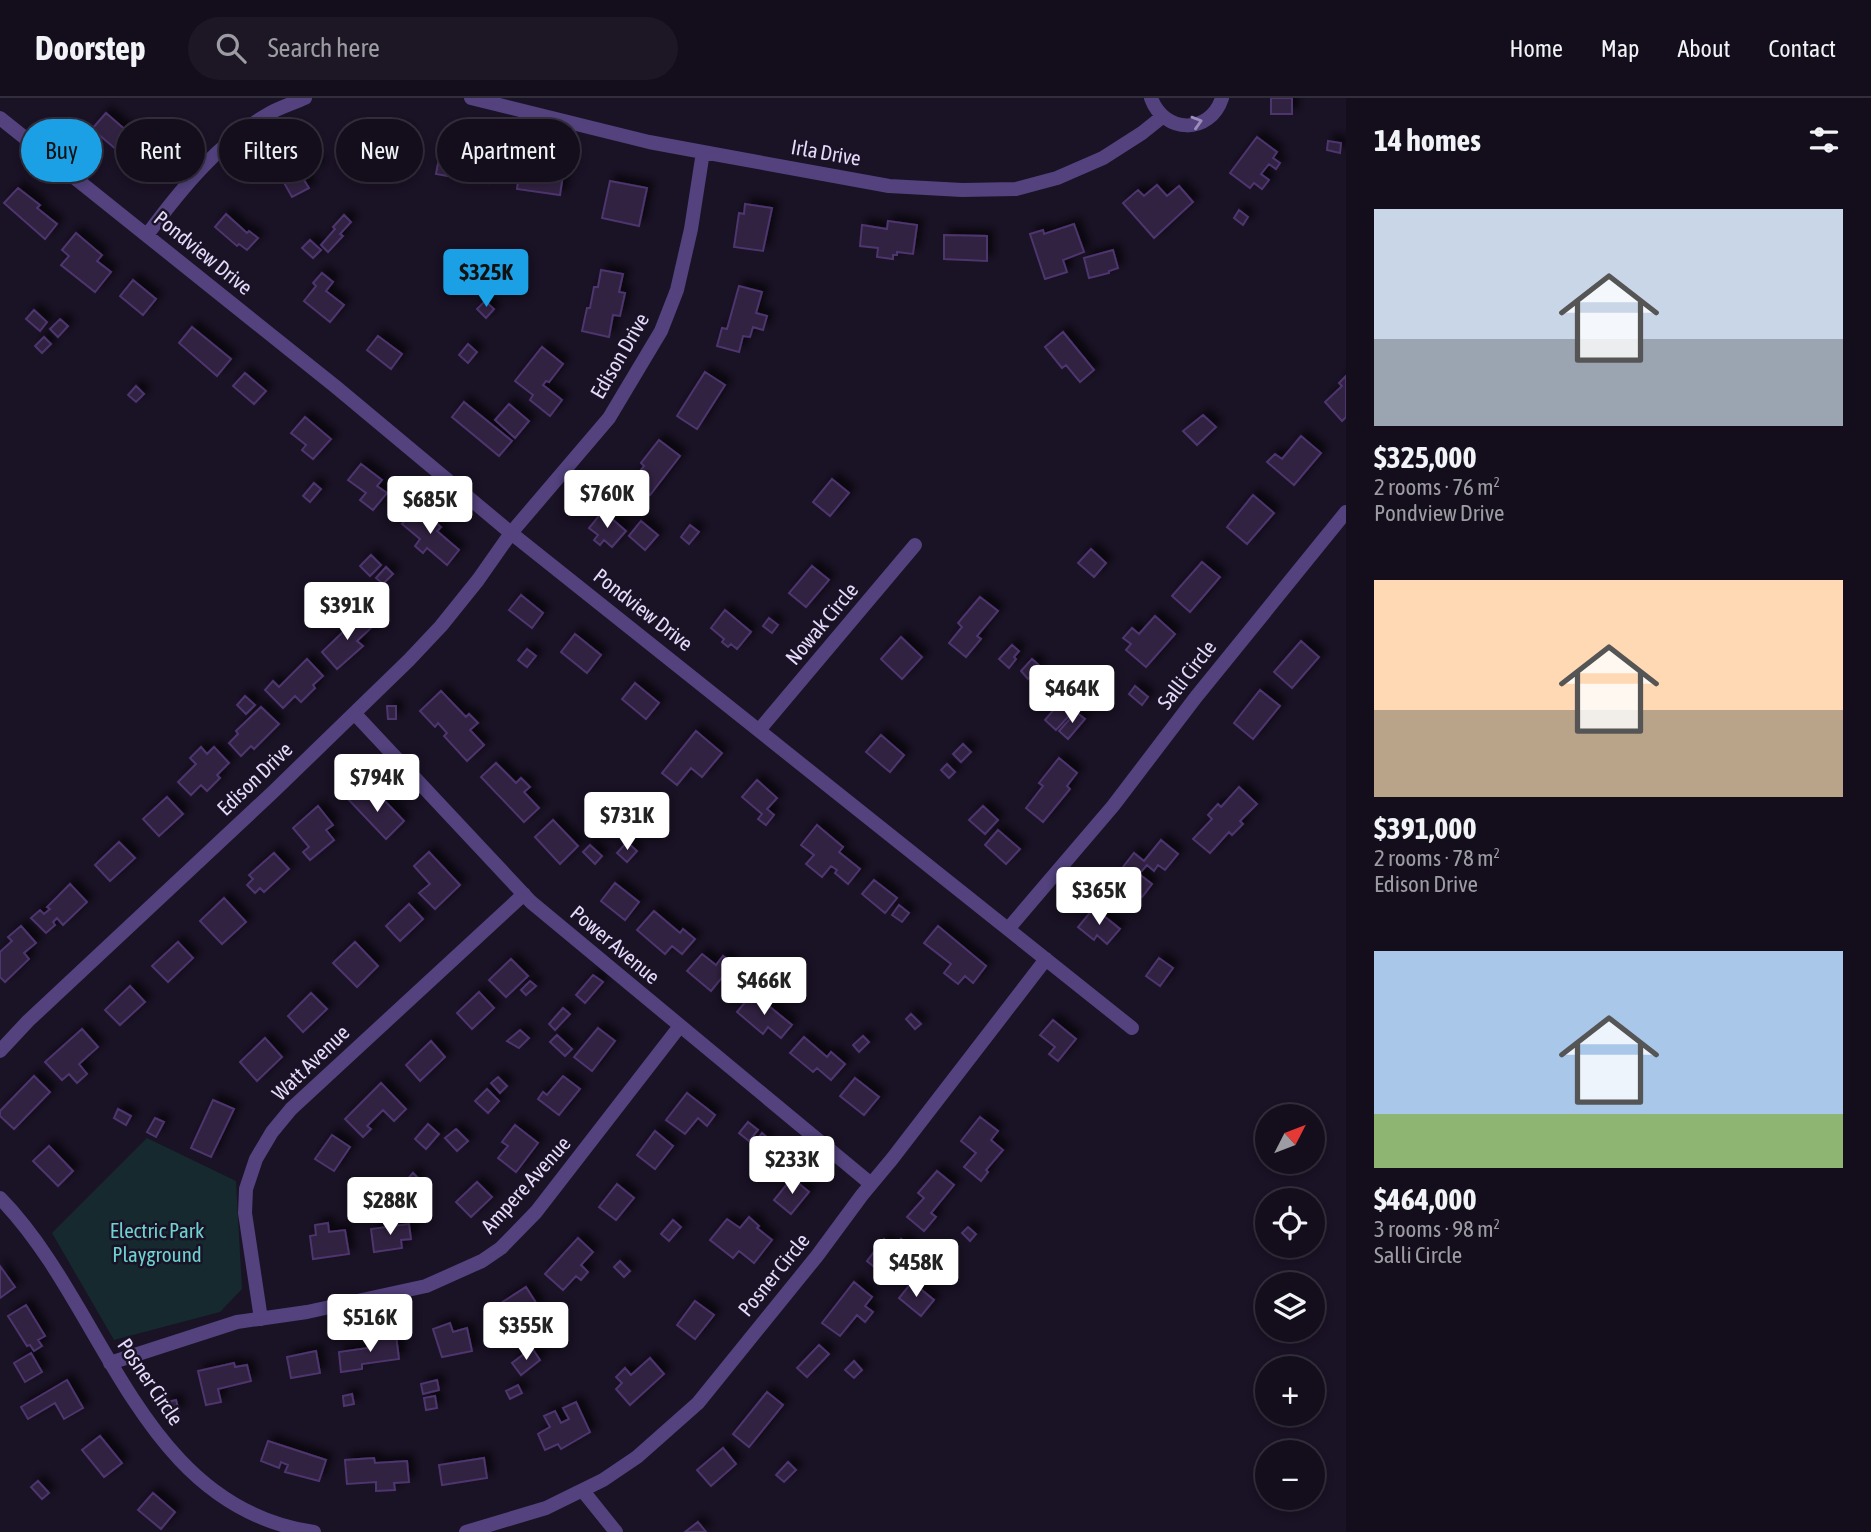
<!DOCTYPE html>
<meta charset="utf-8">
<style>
:root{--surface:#140e1c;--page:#1d1725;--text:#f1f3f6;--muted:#9d9ca3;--line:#332e3b;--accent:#1ba0e5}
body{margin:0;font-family:"Asap Condensed",sans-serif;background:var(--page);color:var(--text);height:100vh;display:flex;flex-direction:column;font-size:26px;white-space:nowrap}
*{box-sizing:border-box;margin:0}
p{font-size:23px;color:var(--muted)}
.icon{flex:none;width:38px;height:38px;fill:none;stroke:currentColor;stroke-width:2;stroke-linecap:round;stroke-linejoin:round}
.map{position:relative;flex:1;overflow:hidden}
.panel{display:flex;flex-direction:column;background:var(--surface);width:525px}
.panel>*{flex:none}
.guide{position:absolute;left:21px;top:21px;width:665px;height:63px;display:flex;gap:14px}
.needle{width:46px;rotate:48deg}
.buttons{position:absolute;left:1255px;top:1006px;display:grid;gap:14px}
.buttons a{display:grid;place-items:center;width:70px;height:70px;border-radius:50%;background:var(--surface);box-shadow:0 4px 10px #0003,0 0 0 2px var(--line);font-size:35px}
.price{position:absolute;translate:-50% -60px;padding:0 16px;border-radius:7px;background:#fff;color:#222;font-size:23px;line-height:46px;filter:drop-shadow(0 2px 4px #0008)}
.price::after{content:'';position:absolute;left:50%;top:42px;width:21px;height:16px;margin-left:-10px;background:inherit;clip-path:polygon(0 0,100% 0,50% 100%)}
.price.current{background:var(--accent);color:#111}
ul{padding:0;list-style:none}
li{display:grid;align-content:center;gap:14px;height:371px;padding:0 28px}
li span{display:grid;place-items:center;height:217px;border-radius:0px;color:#555}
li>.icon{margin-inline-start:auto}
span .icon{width:126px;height:126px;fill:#fffc;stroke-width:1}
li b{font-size:30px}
h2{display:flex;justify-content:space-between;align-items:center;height:84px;padding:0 28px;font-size:30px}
.pill{padding:0 24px;border-radius:32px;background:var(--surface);box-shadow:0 4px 10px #0003,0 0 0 2px var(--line);font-size:24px;line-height:63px}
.pill.current{background:var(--accent);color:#111}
header{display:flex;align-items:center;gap:42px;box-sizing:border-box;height:98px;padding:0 35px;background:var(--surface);border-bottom:2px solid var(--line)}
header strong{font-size:33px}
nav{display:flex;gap:38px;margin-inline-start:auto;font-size:24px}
.search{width:490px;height:63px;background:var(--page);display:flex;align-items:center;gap:18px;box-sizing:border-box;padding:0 24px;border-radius:38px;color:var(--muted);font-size:26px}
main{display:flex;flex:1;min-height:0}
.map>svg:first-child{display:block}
.green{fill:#15292e}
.building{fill:#302043;stroke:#4d356d;stroke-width:2;filter:url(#shadow)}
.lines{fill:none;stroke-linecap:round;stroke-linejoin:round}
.street{stroke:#53427e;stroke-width:14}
.oneway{stroke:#9c8ebc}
.labels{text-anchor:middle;stroke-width:5;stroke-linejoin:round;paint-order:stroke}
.street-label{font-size:21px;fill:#e5dafb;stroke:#1a1225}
.park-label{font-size:21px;fill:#6dd3d2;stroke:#1a1225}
</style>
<header>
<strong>Doorstep</strong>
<div class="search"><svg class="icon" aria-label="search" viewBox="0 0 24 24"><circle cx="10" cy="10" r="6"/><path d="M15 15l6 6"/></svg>Search here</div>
<nav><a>Home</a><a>Map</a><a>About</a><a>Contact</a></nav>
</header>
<main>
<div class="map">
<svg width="1346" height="1434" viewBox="0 0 1346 1434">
<defs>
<filter id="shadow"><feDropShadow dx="6" dy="-6" stdDeviation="3.5" flood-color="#0009"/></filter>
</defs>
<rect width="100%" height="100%" fill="#1a1225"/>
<!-- green -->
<path class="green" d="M147 1040 236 1083 242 1191 220 1214 114 1242 52 1135Z"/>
<!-- building -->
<path class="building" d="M1271 0H1292V16H1271Z
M106 15 137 42 140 39 157 54 144 70 121 50 118 53 92 31Z
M385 34H405V70H364V45H373V41H385Z
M1257 39 1277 54 1273 60 1280 65 1276 71 1269 66 1261 76 1269 82 1262 91 1254 85 1250 90 1230 75Z
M1328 43 1341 45 1340 55 1327 52Z
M442 44 474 49 475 45 494 49 488 85 436 76Z
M306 47 318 69 302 79 309 90 292 99 273 65Z
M548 61 565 63 560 97 517 91 521 62 548 65Z
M610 83 647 90 639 128 602 120Z
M1157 87 1167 98 1179 88 1193 104 1154 140 1123 105 1138 92 1144 98Z
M18 90 40 107 37 110 57 126 45 141 4 105Z
M745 106 772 110 763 153 734 149 739 115 744 116Z
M1239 112 1248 119 1243 127 1234 120Z
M226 116 247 135 249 133 258 140 247 152 239 146 237 148 215 129Z
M344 117 351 124 340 136 343 138 328 154 321 147 335 131 333 129Z
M888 123 917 127 913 156 897 154V157H893V161L877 159 878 150 860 148 862 127 887 131Z
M1074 126 1084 154 1063 162 1067 174 1045 181 1030 136 1043 132 1044 136Z
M76 135 102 157 97 163 111 174 95 194 61 167 69 158 62 152Z
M944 137 987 138V163L944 161Z
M310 142 321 152 313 160 302 150Z
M1113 152 1118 170 1109 173V175L1089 180 1084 160Z
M452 172 468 177 464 189 448 183Z
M601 172 623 176 619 194 625 195 620 218 613 217 609 239 582 233 587 210H590L594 189H598Z
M322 175 333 184 326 193 344 207 330 224 304 203 316 188 313 185Z
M133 182 156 201 143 217 120 198Z
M739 188 762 194 756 215 767 218 763 232 753 229 750 239 743 238 739 254 717 248 722 230 727 231Z
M485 203 494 211 486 220 477 211Z
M34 212 47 224 40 233 26 221Z
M60 221 68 228 58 239 50 231Z
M192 229 231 261 217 278 179 245Z
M1063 234 1094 272 1080 284 1066 267 1062 270 1045 249Z
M378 238 402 256 391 271 367 252Z
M44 239 51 246 42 255 35 248Z
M468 246 477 254 468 265 459 257Z
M542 249 563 266 549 284 546 283 543 287 562 302 550 318 530 302 533 297 515 283Z
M705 274 725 287 697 331 677 318Z
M245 275 266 293 254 306 233 288Z
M1346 278V319L1342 323 1325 304 1342 288 1339 285Z
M136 288 144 296 136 304 128 297Z
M464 304 512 343 499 358 452 319Z
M509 306 529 323 515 340 495 322Z
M1203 317 1216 329 1197 347 1183 333Z
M305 319 331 341 313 361 302 352 306 347 291 335Z
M1301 338 1321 355 1294 387 1267 364 1275 356 1282 361Z
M659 342 680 358 650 397 632 383 644 368 641 365Z
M361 366 382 382 377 388 387 395 373 412 360 402 366 395 348 382Z
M832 381 849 395 830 418 813 404Z
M314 385 321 391 310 404 303 398Z
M1253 397 1274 415 1247 446 1227 429Z
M417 409 441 429 437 433 459 452 447 467 427 450 423 455 415 448 420 441 402 426Z
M603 413 626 433 612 449 604 442 600 447 594 442 598 437 589 430Z
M641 423 658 437 645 452 629 438Z
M690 427 699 434 689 446 681 439Z
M1091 451 1106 465 1094 479 1078 465Z
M371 457 381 467 370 478 360 468Z
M1202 464 1220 479 1190 514 1172 498Z
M812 468 829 482 806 509 789 495Z
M386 469 393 476 383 486 376 480Z
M521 497 543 515 532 530 509 512Z
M980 499 998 513 977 538 981 541 966 559 949 545 962 529 958 525Z
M725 512 751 534 737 551 731 546 728 549 722 544 724 541 711 530Z
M358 516 371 530 357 543 363 548 337 571 322 554 346 531 344 529Z
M1155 518 1175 536 1146 569 1126 552 1131 546 1123 540 1132 530 1139 536Z
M769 520 778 527 772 535 763 528Z
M575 536 601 557 587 575 561 554Z
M901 539 922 559 902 581 881 561Z
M1301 543 1319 559 1292 590 1274 574Z
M1012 547 1019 553 1014 559 1016 561 1009 570 999 561Z
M527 551 536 558 527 569 518 562Z
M307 561 323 578 313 587 315 590 301 604 295 598 283 610 265 592 273 583 279 589Z
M1032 561 1040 568 1028 581 1021 573Z
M635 585 659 605 646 621 622 601Z
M1135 588 1148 599 1142 607 1129 596Z
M1260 592 1280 608 1253 641 1234 625Z
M441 593 466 619 469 616 478 625 470 632 484 647 467 663 444 638 447 635 438 625 435 629 420 613Z
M245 598 255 607 246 616 237 607Z
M1064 600 1076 610 1056 632 1045 622Z
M387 608H396V621H388Z
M261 609 279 626 254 651 251 648 241 658 229 645 238 636 236 633Z
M1076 614 1085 621 1068 641 1059 633Z
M696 633 722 655 702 679 691 670 677 687 662 675Z
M881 637 904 657 890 674 866 654Z
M963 646 971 654 961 664 953 656Z
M201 649 207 656 214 649 229 665 217 677 220 680 207 693 201 687 191 697 178 684 196 666 190 660Z
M1059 660 1077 675 1067 688 1070 691 1043 724 1026 710 1043 688 1039 685Z
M496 665 516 685 521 680 530 689 524 694 539 710 524 724 481 679Z
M947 666 955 674 949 680 941 672Z
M757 682 777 700 767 711 774 717 766 727 758 721 762 716 742 699Z
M1239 689 1257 706 1240 723 1243 726 1232 737 1229 734 1210 755 1193 741 1212 721 1208 717 1218 706 1221 709Z
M361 691 375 706 382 700 404 723 386 741 349 702Z
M167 699 183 716 159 738 143 721Z
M318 708 333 727 326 732 334 742 310 762 303 754 309 749 293 730Z
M983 708 998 722 985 736 969 722Z
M553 722 578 748 560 766 535 739Z
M817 727 843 749 839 754 860 771 848 786 835 775 837 772 831 768 822 779 806 766 814 757 801 747Z
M998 732 1020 751 1006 766 985 747Z
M1161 742 1178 756 1165 772 1158 767 1154 773 1147 767 1139 776 1152 786 1142 799 1116 778 1134 755 1144 763Z
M119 744 135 760 110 783 95 767Z
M627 744 637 753 627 764 617 755Z
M590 747 602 758 595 766 583 754Z
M429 754 460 787 435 811 419 795 430 786 414 768Z
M274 755 289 771 264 794 260 790 255 795 247 787 253 781 249 777Z
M874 782 897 800 885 815 862 796Z
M615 785 639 804 625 822 601 803Z
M70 786 87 804 63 827 57 820 53 824 55 827 46 835 31 820 40 812 44 816 50 811 47 809Z
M224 800 246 824 222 846 200 823Z
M409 806 423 821 400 843 386 828Z
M899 807 909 815 902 824 892 817Z
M1094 810 1120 831 1107 846 1097 837 1094 842 1078 829Z
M654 813 680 835 683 831 695 841 682 856 672 848 665 856 637 832Z
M21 828 36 845 24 855 29 861 5 884 0 879V854L12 843 8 839Z
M938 828 986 868 973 885 965 878 958 886 944 875 951 866 924 845Z
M178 844 193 860 168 884 152 868Z
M355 844 378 868 357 889 333 865Z
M702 856 716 867 723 858 733 866 711 893 687 873Z
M1159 860 1173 870 1160 888 1146 878Z
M511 861 528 878 506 899 489 882Z
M593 877 603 884 585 905 576 897Z
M530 883 536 888 526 897 521 892Z
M130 888 145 904 120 927 105 912Z
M479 894 494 910 472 931 457 915Z
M311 895 327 911 303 934 288 918Z
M753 895 792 927 781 940 768 929 763 936 737 914Z
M563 910 570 916 555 932 549 926Z
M911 916 921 926 915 931 906 921Z
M1053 922 1076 941 1058 963 1049 956 1055 949 1040 937Z
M598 930 615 943 592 973 574 959Z
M82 931 98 949 79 966 87 976 77 985 69 976 62 982 45 964Z
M520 932 529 940 519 950 507 943Z
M557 937 572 951 565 958 550 944Z
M863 938 869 944 859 954 853 947Z
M804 939 827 959 831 954 845 966 831 982 817 970 813 974 790 955Z
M265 940 282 959 257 983 240 964Z
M431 943 445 959 420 983 406 967Z
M34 978 50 994 14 1031 0 1018V1013Z
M563 978 580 991 559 1017 538 1001 543 994 547 997Z
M498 979 507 988 500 995 491 985Z
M855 980 879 999 864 1017 840 998Z
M381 985 406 1011 394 1023 383 1012 367 1028 371 1031 363 1039 345 1021Z
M487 991 499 1003 488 1015 475 1003Z
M687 995 715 1017 707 1028 698 1020 685 1036 666 1022Z
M213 1002 234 1011 211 1059 191 1050Z
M118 1011 131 1018 126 1027 114 1020Z
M980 1019 998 1033 991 1042 1003 1052 986 1072 988 1074 981 1083 964 1069 976 1055 961 1043Z
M155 1020 164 1024 156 1039 147 1034Z
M748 1024 758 1032 749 1043 739 1035Z
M428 1026 439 1036 426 1051 415 1041Z
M515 1027 538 1045 516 1074 498 1060 508 1048 502 1044Z
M456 1031 468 1043 457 1053 445 1040Z
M655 1033 673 1048 655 1071 637 1057Z
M762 1035 769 1041 760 1051 754 1046Z
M332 1037 350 1049 334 1073 315 1061Z
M49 1048 73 1073 58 1088 33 1063Z
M937 1073 954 1087 931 1115 936 1119 924 1133 907 1119 924 1100 918 1095Z
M413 1075 419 1081 410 1090 404 1085Z
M792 1080 809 1094 791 1116 774 1102Z
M477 1084 492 1099 471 1119 456 1104Z
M617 1086 634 1100 616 1122 599 1109Z
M749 1119 759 1128 757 1130 772 1142 754 1165 739 1153 733 1160 710 1142 727 1121 740 1130Z
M673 1122 681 1129 669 1143 661 1136Z
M328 1125 329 1134 345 1132 349 1156 313 1161 310 1138 316 1137 315 1127Z
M409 1126 411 1141 401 1142 402 1150 374 1154 371 1131Z
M968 1129 976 1136 970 1143 962 1135Z
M578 1140 593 1154 581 1167 588 1174 581 1182 576 1178 563 1192 545 1176Z
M884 1141 894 1150 901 1141 913 1150 906 1159 901 1155 884 1177 867 1163Z
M620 1163 630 1173 624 1179 614 1169Z
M0 1168 15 1189 0 1200Z
M854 1184 872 1199 865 1208 873 1214 865 1224 857 1217 840 1238 822 1225Z
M912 1184 934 1202 921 1218 899 1200Z
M526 1189 538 1208 513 1224 501 1205Z
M695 1203 714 1217 695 1241 677 1227Z
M26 1207 45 1238 38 1242 42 1248 34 1253 30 1247 27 1248 8 1218Z
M450 1225 453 1234 467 1230 472 1253 442 1259 433 1231Z
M396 1237 399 1261 362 1266V1271L341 1274 339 1254 368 1250 367 1242Z
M819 1247 829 1256 807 1279 797 1270Z
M532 1250 540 1262 521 1277 512 1265Z
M316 1253 320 1275 291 1280 287 1259Z
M31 1255 42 1274 25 1284 14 1265Z
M650 1260 664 1276 630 1307 616 1291 622 1285 616 1279 625 1270 631 1277Z
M854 1263 862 1272 854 1280 845 1272Z
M234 1265 235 1269 247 1267 251 1283 218 1291 221 1304 206 1307 198 1273Z
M67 1282 83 1310 64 1321 55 1305 28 1321 21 1309Z
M437 1282 439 1292 423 1296 421 1286Z
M518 1287 522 1295 510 1301 506 1293Z
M767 1294 783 1307 749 1349 733 1336Z
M352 1296 354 1306 344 1308 343 1298Z
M435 1298 437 1310 426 1312 424 1300Z
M176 1302 179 1313 170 1315 164 1305Z
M576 1304 590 1334 561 1351 558 1346 545 1352 538 1336 550 1329 544 1318 555 1313 561 1325 569 1321 563 1310Z
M100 1338 122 1365 104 1379 82 1352Z
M268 1343 326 1362 319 1383 285 1374 288 1367 281 1364 279 1370 261 1363Z
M723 1350 736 1366 711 1388 697 1372Z
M374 1360 375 1365 407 1363 409 1384 394 1385 395 1392 376 1393V1384L347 1386 345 1362Z
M484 1360 487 1380 442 1387 439 1367Z
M788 1364 796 1372 784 1384 776 1377Z
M38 1383 49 1395 42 1401 31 1389Z
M153 1395 175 1414 161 1431 138 1412Z
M698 1424 706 1434H685Z"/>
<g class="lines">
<!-- street -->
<path class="street" d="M471 0 649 44 703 54 889 88 962 92 1016 91 1057 80 1103 60 1142 35 1162 19
M1151 0C1164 36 1210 37 1222 0
M0 20 336 289 511 435 1132 930
M147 137C181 91 219 44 270 15 281 9 294 5 305 0
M355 616 531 804 871 1086
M760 631 915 447
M1008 831 1113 708 1196 599 1346 414
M0 953 28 923 273 694 409 562 441 528 478 482 511 435 609 320 661 233 677 192 691 131 703 54
M0 1100C106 1208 139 1409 314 1434
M261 1221 245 1115 246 1091 256 1061 272 1034 291 1011 524 796
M110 1265 237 1224 307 1214 426 1188 482 1163 501 1150 536 1114 680 928
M583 1393 616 1434
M466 1434 546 1410 603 1382 637 1359 698 1305 817 1158 862 1097 892 1061 1046 861"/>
</g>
<!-- one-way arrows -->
<defs><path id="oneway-chevron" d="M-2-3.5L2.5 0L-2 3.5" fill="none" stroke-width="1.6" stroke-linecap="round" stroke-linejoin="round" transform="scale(1.75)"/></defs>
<use class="oneway" href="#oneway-chevron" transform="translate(1197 24) rotate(-17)"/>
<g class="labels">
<!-- street labels -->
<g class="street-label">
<text transform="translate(826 55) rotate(10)" y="7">Irla Drive</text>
<text transform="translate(203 155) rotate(39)" y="7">Pondview Drive</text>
<text transform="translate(620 258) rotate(-60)" y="7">Edison Drive</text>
<text transform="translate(643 512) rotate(38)" y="7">Pondview Drive</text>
<text transform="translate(822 526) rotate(-50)" y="7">Nowak Circle</text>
<text transform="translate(1187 577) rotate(-52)" y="7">Salli Circle</text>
<text transform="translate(255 681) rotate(-44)" y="7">Edison Drive</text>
<text transform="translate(615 847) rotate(40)" y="7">Power Avenue</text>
<text transform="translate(311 965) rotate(-44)" y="7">Watt Avenue</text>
<text transform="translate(526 1087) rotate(-48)" y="7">Ampere Avenue</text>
<text transform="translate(774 1177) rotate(-51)" y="7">Posner Circle</text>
<text transform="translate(150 1284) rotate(56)" y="7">Posner Circle</text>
</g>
<!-- park labels -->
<g class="park-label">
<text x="157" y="1140">Electric Park<tspan x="157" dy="24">Playground</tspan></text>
</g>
</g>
</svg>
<div class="buttons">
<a><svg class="needle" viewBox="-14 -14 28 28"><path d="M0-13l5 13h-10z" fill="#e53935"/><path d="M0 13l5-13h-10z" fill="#9d9ca3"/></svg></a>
<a><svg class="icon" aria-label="locate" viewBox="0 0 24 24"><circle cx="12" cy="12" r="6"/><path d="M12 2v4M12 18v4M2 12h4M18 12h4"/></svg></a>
<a><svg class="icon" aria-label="layers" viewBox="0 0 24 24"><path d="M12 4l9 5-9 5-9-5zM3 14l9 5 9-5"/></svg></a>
<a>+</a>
<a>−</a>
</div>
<b class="price current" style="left:486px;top:211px">$325K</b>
<b class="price" style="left:607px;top:432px">$760K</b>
<b class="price" style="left:430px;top:438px">$685K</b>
<b class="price" style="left:347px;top:544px">$391K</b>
<b class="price" style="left:1072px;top:627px">$464K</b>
<b class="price" style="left:377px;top:716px">$794K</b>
<b class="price" style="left:627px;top:754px">$731K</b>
<b class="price" style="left:1099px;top:829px">$365K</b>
<b class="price" style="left:764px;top:919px">$466K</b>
<b class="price" style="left:792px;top:1098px">$233K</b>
<b class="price" style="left:390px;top:1139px">$288K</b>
<b class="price" style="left:916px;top:1201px">$458K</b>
<b class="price" style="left:370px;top:1256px">$516K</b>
<b class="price" style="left:526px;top:1264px">$355K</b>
<div class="guide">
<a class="pill current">Buy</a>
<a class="pill">Rent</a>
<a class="pill">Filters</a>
<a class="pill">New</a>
<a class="pill">Apartment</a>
</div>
</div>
<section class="panel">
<h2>14 homes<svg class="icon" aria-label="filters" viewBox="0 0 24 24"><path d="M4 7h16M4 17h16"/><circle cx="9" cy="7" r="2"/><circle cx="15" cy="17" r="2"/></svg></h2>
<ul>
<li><span style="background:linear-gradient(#c9d6e8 60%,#9aa5b1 0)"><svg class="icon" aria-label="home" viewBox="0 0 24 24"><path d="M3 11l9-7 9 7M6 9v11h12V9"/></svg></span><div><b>$325,000</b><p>2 rooms · 76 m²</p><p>Pondview Drive</p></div></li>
<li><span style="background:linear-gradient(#ffd9b3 60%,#b9a48a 0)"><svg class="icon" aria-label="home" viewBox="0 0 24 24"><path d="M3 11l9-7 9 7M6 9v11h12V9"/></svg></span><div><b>$391,000</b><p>2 rooms · 78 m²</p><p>Edison Drive</p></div></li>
<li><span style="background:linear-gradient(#a9c7e8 75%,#8fb573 0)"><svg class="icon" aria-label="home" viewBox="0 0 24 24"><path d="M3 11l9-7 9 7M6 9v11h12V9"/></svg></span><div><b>$464,000</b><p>3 rooms · 98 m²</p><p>Salli Circle</p></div></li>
</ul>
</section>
</main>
